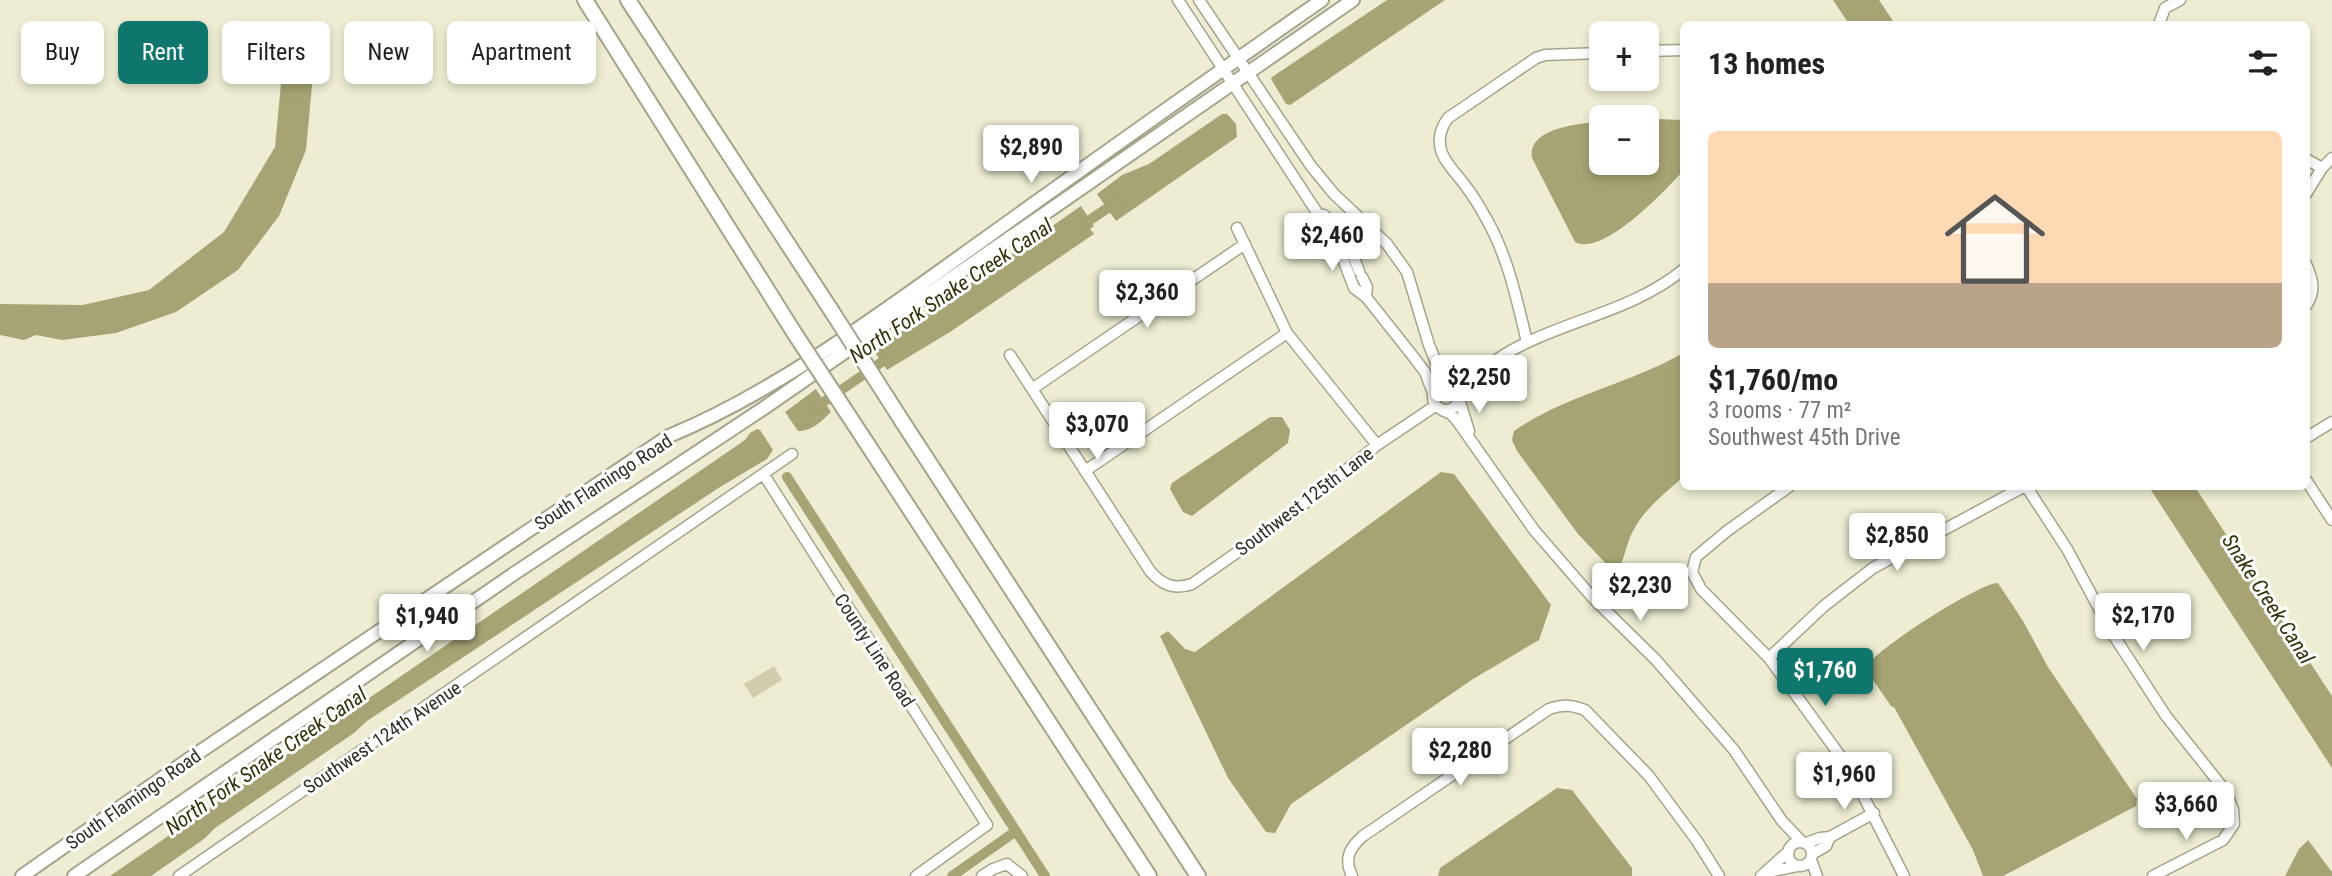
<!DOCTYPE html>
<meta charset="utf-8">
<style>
:root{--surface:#fff;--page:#f2f2f2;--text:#222;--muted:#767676;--accent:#0f766e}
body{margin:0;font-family:"Roboto Condensed",sans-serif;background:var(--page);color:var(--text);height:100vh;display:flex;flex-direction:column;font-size:26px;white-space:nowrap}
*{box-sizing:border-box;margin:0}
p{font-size:23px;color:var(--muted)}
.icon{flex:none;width:38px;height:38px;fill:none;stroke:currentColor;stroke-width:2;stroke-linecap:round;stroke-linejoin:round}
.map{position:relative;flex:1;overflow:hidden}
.details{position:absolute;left:1680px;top:21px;width:630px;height:469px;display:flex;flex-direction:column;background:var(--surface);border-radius:10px;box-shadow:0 4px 10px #0003}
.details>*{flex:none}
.banner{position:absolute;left:21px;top:21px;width:665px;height:63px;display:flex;gap:14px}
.buttons{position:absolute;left:1589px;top:21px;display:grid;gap:14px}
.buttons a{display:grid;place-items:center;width:70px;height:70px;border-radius:10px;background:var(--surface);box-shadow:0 4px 10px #0003;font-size:35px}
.price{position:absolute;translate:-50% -60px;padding:0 16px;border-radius:7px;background:#fff;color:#222;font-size:23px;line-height:46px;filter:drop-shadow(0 2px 4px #0008)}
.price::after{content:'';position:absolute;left:50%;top:42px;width:21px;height:16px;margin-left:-10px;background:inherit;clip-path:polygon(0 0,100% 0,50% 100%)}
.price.on{background:var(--accent);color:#fff}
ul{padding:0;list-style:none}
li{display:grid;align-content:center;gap:14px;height:371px;padding:0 28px}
li span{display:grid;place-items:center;height:217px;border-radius:10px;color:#555}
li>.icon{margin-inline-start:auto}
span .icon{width:126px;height:126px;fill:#fffc;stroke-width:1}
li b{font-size:30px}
h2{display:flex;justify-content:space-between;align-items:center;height:84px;padding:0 28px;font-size:30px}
.pill{padding:0 24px;border-radius:10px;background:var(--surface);box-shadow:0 4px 10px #0003;font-size:24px;line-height:63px}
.pill.on{background:var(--accent);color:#fff}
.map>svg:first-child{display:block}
.green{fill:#cfcdac}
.water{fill:#a6a374}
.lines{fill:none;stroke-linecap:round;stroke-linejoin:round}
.canal{stroke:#a6a374;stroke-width:10}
.minor-casing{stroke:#a5a38b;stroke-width:13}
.major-casing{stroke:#a5a38b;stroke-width:16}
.highway-casing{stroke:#a5a38b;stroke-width:18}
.minor{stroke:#fff;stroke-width:10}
.major{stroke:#fff;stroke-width:12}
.highway{stroke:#fff;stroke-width:14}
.highway-bridge-casing{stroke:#a5a38b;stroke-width:18;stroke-linecap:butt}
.highway-bridge{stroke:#fff;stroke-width:14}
.labels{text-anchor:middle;stroke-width:6;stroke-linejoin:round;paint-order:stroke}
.street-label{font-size:19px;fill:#302f25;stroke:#fff}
.water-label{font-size:21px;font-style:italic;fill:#35320a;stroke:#fff}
</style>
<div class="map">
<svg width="2332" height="876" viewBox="0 0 2332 876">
<rect width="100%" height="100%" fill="#eeedd3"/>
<!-- green -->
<path class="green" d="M774 666 782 680 753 698 744 684Z"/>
<!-- water -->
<path class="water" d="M1387 0H1445L1290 105 1286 104 1271 79 1272 77Z
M1833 0H1879L1895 24H1849Z
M302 56 314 64 306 150 279 216 238 270 176 312 116 333 62 340 36 335 24 340 0 335V304L83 305 149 290 224 232 275 147 283 62Z
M1222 114H1227L1236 124 1237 137 1116 221 1097 194 1122 175 1149 164Z
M1655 119 1683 120V171C1666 190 1603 257 1575 242L1532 158C1527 128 1580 123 1601 122V163H1647V120Z
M1081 206 1094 226 1090 229 1094 234 950 332 887 370 874 351Z
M1683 353V477C1665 493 1642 511 1632 533 1626 545 1625 558 1618 569L1612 570 1578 534 1517 451 1512 440 1514 431C1566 395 1629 384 1683 353Z
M816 389 831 412C822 421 811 432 798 431L785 412Z
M1270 417H1282L1290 430 1288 443 1192 516 1183 512 1170 489 1172 483Z
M757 429 760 430 773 450 767 459 720 487 367 721 354 733 215 828 204 839 151 876H110L745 440 750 433Z
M1441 472 1454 474 1551 605 1539 640 1473 679 1291 804 1275 833 1266 832 1228 778 1160 636 1168 631 1185 649 1195 652Z
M2149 487H2195L2332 696V768Z
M1998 583 2023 621 2048 667 2137 799 2136 806 2003 876H1983L1973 850 1894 707 1891 706 1868 673V665C1878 648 1979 583 1998 583Z
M1557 788 1572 790 1632 868V876H1438L1440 868Z
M2308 840 2332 872V876H2285L2299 849Z"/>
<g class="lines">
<!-- canal -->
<path class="canal" d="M1081 226 1118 201
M815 408 892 355
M787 477 1045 876
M952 876 1016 831"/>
<!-- minor casing -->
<g class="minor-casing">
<path id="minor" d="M1178 0 1337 243 1354 288 1366 297 1412 355 1425 372 1433 393
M1199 0 1311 166 1334 194 1387 244 1407 272 1429 345 1445 384
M2159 24 2165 8 2180 0
M1647 51 1684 50
M2306 159 2322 168
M2306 194 2322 168 2332 158
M1324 215 1346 237 1359 271
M1237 228 1287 333 1377 445
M2306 264C2313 280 2316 291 2306 306
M1362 277 1367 287 1366 297
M1527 342C1517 300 1508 257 1487 220 1481 209 1474 197 1467 188 1459 176 1447 166 1442 153 1437 140 1440 129 1448 118L1536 58 1545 55 1601 53
M1010 355 1150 571C1162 585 1174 590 1192 584L1289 516 1377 445 1435 406
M1433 397a13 13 0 1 1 26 0a13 13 0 1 1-26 0Z
M1032 389 1245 244
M1456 389C1478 372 1502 354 1528 342 1581 317 1638 307 1684 269
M1459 399 1469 431
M1442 410 1451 414 1458 422 1534 530 1592 597 1656 660 1734 750 1782 821 1802 842
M2306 438 2332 422
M1085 471 1287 333
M764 475 987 825 916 876
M2306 480 2332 520
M1790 486 1727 531 1696 557 1692 572 1701 589 1769 658 1849 768 1904 876
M2026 486 2067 549 2112 633 2166 716 2224 789 2233 809 2234 824 2223 840 2153 876
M1769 658 1824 606 1873 568 2025 486
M1788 854a12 12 0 1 1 24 0a12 12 0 1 1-24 0Z
M1806 843 1820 838 1830 837 1874 813
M1812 854 1826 846 1830 837
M1811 860 1817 876
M1768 872 1797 866
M179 876 792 454
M982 876 993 869 1007 864 1022 876
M1352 876C1344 859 1349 848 1363 836L1549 709C1563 704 1571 705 1585 710L1649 776 1697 841 1719 876
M1761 876 1789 851"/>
</g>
<!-- major casing -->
<g class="major-casing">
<path id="major" d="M22 876 192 757 669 436C778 391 882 312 979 243 1093 161 1207 80 1322 0
M74 876 515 573 764 408 1353 0"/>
</g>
<!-- highway casing -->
<g class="highway-casing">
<path id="highway" d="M585 0 795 334
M628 0 831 310
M902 421 1198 876
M866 442 1149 876"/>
</g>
<!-- minor -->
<use href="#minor" class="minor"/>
<!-- major -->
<use href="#major" class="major"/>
<!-- highway -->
<use href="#highway" class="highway"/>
<!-- highway-bridge casing -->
<g class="highway-bridge-casing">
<path id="highway-bridge" d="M831 310 902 421
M795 334 866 442"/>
</g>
<!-- highway-bridge -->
<use href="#highway-bridge" class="highway-bridge"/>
</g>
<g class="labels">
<!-- street labels -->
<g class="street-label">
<text transform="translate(603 482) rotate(-33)" y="7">South Flamingo Road</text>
<text transform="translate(1304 501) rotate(-37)" y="7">Southwest 125th Lane</text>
<text transform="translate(875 650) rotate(57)" y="7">County Line Road</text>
<text transform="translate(382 737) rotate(-34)" y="7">Southwest 124th Avenue</text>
<text transform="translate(133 799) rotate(-35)" y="7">South Flamingo Road</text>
</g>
<!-- water labels -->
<g class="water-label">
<text transform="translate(951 291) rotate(-34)" y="7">North Fork Snake Creek Canal</text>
<text transform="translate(2268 599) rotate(57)" y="7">Snake Creek Canal</text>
<text transform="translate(266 761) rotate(-35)" y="7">North Fork Snake Creek Canal</text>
</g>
</g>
</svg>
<div class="buttons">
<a>+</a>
<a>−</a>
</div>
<b class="price" style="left:1031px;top:185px">$2,890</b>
<b class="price" style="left:1332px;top:273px">$2,460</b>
<b class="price" style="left:1147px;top:330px">$2,360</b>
<b class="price" style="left:1479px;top:415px">$2,250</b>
<b class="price" style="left:1097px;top:462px">$3,070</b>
<b class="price" style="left:1897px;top:573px">$2,850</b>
<b class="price" style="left:1640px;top:623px">$2,230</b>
<b class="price" style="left:2143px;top:653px">$2,170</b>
<b class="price" style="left:427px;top:654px">$1,940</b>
<b class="price on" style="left:1825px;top:708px">$1,760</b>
<b class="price" style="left:1460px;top:788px">$2,280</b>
<b class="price" style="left:1844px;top:812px">$1,960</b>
<b class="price" style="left:2186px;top:842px">$3,660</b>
<div class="banner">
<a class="pill">Buy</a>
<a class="pill on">Rent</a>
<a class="pill">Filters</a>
<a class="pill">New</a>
<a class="pill">Apartment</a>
</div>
<section class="details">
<h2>13 homes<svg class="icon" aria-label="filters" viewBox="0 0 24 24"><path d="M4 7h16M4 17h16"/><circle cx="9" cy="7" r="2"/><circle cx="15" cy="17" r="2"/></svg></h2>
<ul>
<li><span style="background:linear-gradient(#ffd9b3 70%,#b9a48a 0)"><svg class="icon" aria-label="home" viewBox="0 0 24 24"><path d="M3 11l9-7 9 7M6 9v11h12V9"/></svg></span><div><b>$1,760/mo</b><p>3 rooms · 77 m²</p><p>Southwest 45th Drive</p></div></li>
</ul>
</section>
</div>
